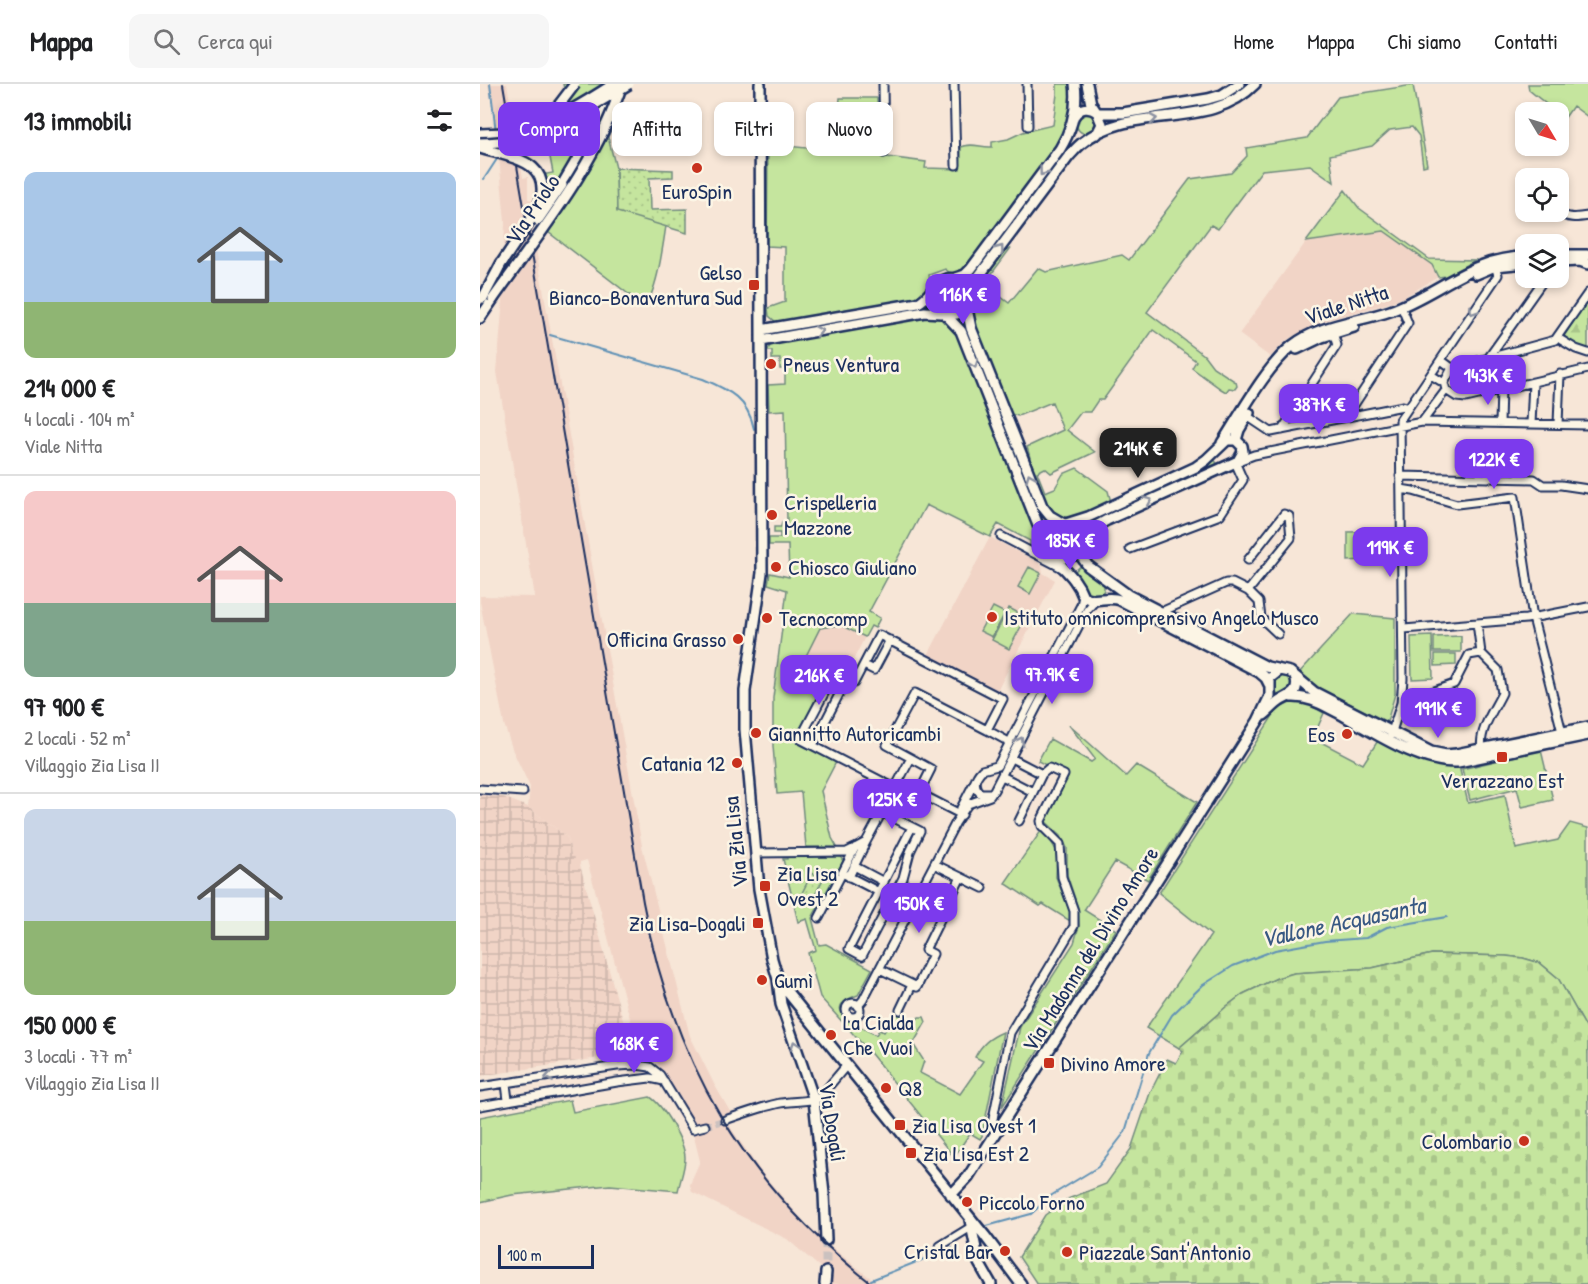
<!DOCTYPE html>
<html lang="it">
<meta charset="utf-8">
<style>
:root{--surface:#fff;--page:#f6f6f6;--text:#202124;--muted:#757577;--line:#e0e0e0;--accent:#7c3aed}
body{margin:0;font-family:"Patrick Hand",sans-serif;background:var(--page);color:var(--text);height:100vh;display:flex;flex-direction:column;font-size:22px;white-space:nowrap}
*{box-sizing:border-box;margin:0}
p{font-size:20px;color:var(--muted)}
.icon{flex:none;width:33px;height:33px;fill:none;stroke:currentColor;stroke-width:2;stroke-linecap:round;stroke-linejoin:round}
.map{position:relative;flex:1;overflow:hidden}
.details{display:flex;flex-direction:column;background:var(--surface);width:480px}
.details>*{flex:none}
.banner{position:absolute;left:18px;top:18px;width:570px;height:54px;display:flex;gap:12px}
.needle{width:39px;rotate:128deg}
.tools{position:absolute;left:1035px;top:18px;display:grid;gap:12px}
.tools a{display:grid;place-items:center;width:54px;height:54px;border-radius:12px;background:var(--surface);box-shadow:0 3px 9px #0003;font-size:30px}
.scale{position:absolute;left:18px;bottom:15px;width:96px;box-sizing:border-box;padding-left:6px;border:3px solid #1b2f5e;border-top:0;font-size:16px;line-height:21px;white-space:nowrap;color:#1b2f5e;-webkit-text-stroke:4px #fcf5e5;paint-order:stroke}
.price{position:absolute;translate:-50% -51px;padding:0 14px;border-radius:12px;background:var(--accent);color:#fff;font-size:20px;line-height:39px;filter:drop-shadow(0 2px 3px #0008)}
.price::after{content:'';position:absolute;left:50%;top:36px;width:18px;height:14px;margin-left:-9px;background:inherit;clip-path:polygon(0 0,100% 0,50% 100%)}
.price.on{background:#222;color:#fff}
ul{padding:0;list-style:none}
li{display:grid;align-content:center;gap:12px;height:318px;padding:0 24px}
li+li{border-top:2px solid var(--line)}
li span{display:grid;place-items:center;height:186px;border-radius:12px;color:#555}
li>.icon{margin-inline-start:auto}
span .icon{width:108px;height:108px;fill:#fffc;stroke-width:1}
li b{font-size:26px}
h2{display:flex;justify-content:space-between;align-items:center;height:72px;padding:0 24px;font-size:26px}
.tag{padding:0 21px;border-radius:12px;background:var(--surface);box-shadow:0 3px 9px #0003;font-size:21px;line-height:54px}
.tag.on{background:var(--accent);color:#fff}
header{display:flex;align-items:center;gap:36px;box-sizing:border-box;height:84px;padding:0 30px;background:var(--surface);border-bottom:2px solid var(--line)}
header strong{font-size:28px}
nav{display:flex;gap:33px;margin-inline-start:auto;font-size:21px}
.search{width:420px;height:54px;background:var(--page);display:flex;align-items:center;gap:15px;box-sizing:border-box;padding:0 21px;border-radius:12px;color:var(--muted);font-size:22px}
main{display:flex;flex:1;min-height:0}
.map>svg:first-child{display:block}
.built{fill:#f1d4c6}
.industrial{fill:url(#industrial-grid)}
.grass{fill:#c5e59e;stroke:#708a7e;stroke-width:1.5}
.forest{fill:url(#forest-firs);stroke:#708a7e;stroke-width:1.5}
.cemetery{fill:url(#cemetery-stones);stroke:#708a7e;stroke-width:1.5}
.park{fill:url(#park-dots);stroke:#708a7e;stroke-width:1.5}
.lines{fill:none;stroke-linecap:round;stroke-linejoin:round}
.stream{stroke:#6192b6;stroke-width:2}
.minor-tunnel{stroke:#cbc1bf;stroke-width:7;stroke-dasharray:7 3.5;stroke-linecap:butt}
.major-tunnel{stroke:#cbc1bf;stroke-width:9;stroke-dasharray:9 4.5;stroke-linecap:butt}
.minor-casing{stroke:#1b2f5e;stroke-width:11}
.major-casing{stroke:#1b2f5e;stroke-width:14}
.minor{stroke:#fcf5e5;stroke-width:7}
.major{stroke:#fcf5e5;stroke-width:9}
.rail{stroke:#1b2f5e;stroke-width:2}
.major-bridge-casing{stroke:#1b2f5e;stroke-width:14;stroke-linecap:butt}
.major-bridge{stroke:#fcf5e5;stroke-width:9}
.oneway{stroke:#8c92a2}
.poi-dot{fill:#c8321e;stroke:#fcf5e5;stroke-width:2}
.labels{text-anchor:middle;stroke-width:5;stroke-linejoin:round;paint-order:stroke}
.poi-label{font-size:22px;fill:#1b2f5e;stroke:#fcf5e5;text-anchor:start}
.street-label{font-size:22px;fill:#1b2f5e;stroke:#fcf5e5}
.water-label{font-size:24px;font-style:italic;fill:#385883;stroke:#fcf5e5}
</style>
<header>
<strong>Mappa</strong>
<div class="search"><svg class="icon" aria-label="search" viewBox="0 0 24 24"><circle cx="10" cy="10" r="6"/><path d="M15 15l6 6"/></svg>Cerca qui</div>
<nav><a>Home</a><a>Mappa</a><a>Chi siamo</a><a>Contatti</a></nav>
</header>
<main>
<section class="details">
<h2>13 immobili<svg class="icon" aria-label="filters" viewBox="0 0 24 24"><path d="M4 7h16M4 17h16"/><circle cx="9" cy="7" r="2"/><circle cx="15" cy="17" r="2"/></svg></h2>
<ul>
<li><span style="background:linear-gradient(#a9c7e8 70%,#8fb573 0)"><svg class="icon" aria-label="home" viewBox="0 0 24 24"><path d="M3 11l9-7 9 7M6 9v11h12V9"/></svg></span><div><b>214 000 €</b><p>4 locali · 104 m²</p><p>Viale Nitta</p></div></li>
<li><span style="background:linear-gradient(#f6c9c9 60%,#7fa58c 0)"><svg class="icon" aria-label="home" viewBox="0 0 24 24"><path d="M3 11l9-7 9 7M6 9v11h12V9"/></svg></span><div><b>97 900 €</b><p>2 locali · 52 m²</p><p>Villaggio Zia Lisa II</p></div></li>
<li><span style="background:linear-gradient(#c9d6e8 60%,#8fb573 0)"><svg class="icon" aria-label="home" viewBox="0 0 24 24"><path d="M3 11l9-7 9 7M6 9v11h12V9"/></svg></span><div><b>150 000 €</b><p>3 locali · 77 m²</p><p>Villaggio Zia Lisa II</p></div></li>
</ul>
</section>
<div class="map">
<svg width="1108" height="1200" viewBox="0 0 1108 1200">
<defs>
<pattern id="industrial-grid" width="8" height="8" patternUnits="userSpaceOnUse" patternTransform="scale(1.5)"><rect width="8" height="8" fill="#f1d4c6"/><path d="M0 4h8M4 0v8" fill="none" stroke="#ceb6ac"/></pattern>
<pattern id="forest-firs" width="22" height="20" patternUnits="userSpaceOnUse" patternTransform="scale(1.5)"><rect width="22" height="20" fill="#c5e59e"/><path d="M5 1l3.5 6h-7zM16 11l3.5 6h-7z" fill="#a9c58a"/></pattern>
<pattern id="cemetery-stones" width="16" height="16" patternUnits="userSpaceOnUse" patternTransform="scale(1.5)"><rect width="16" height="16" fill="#c5e59e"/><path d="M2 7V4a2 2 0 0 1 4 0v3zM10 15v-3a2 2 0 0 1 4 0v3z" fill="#a9c58a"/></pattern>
<pattern id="park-dots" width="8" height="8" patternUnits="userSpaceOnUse" patternTransform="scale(1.5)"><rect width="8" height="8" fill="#c5e59e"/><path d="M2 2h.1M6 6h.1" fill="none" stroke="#a9c58a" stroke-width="1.8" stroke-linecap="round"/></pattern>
</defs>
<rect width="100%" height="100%" fill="#f7e6d7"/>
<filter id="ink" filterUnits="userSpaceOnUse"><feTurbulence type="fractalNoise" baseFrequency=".0167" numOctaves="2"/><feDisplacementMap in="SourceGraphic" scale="12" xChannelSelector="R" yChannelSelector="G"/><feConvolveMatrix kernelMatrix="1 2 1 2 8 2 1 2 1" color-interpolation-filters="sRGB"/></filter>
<g filter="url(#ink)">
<!-- built -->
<path class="built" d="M8 0H27L43 94 48 93V115L53 116 54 154 162 762 210 952 234 1000 252 1031 244 1034 282 1089 323 1137 360 1170 398 1200H350L342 1185 307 1155 212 1108 210 1101 212 1095 220 1077 213 1049 227 1045 223 1040 215 1042 170 967 158 941 152 942 107 776 100 778V781L96 782 91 771 88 754 48 723 50 703 33 667 24 640 0 518V512L55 513 17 288 22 226 25 138 16 41Z
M904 147 952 181 958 193 924 213 906 220 839 238 807 256 790 273 759 250 826 158Z
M510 453 559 479 562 482 563 489 575 496 517 607 448 571Z
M360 541 385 553 366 590 353 583 343 601 318 588 340 544Z"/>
<!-- industrial -->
<path class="industrial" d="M0 711 23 713 48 723 88 754 91 770H94L96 781H100L152 969 0 992Z"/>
<!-- grass -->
<path class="grass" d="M83 0H149L128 53 136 84 137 127 186 142C183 161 177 210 164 222L68 148 62 137 55 92 73 89 61 26 87 21Z
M577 0H590C596 57 561 76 533 118 518 141 501 164 484 186L477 191 469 188 465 185 449 191 450 198 447 207 435 214 300 238H296L289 232 288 224 305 218V163L287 162 288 60 355 67 360 14H397L399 72 446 78 445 84 480 85 481 63C493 58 501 64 512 63V58L528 55 543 48 573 41 577 10Z
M1048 0H1108V33L1093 22 1084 35 1078 28H1076L1049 6Z
M933 1 947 81 943 82 939 52 932 43 910 46 892 62 850 71 854 98 830 81 782 86 738 145 731 141 667 228 724 271 733 283 756 298 757 302 755 305 749 304 746 308 741 305 712 284 716 277 673 246 623 316H618L610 328H601L587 346 615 368 571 389 565 384 557 388 565 408 575 404 583 390 597 384 628 407 631 418C619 423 605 432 592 433 561 436 554 385 547 363L583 346 572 318 538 332 530 330 493 234C489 207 511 186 526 166L530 165 504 200 529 219 558 184 566 188 642 171 649 176 710 95 751 89 767 72 766 64 827 54 858 13Z
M596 39a11 11 0 1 1 22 0a11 11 0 1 1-22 0Z
M582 70 585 72 497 187 496 185Z
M865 106 879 124 949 175 995 176 967 192 958 193 952 181 904 147 826 158Z
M456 213a14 14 0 1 1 28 0a14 14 0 1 1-28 0Z
M436 223V226L311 248 310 246Z
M453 232 465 236 476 249 561 464 558 468 550 463V457L518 440 510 453 446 421 389 528 400 534 395 544 391 542 385 553 360 541 340 544 318 588 343 601 314 656 356 678 341 707 352 754 357 763H326L321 708 297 710 293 662V614L307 506 288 500 290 489 309 493 308 461H289V454H300V449H294V443H301L302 438H307L305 326 289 327 288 301 305 300V285H300V275H292V267H287L290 262 295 260Z
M490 252 559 426 558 429H556L488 253Z
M733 374 739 382 604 448 598 440Z
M569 457a14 14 0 1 1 28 0a14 14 0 1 1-28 0Z
M913 447V474L868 477V448Z
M603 480 624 498V506L620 512 608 511 595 487Z
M549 483 561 489 550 510 538 503Z
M513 523 525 529 512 553 500 547Z
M529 524 546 533 529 565 512 556Z
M873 530 915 534V610L907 638 830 600 819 589Z
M952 552 953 594 932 595 931 553Z
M981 552V568H954V553Z
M955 570H976V581L955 582Z
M792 601a11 11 0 1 1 22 0a11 11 0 1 1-22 0Z
M814 617 829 620 844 629 833 654 883 680 899 655C926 669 947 684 979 682L988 719 1025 711 1036 765 1078 756 1090 739 1108 744V947L1078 894 1060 879 1043 874 1026 872 952 870 892 884 814 889 797 894 763 910 747 922 699 964 666 944 731 851 679 809 794 630 800 624Z
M589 641 646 692 656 681 717 718 668 796 635 778 604 826 636 846 522 1023 540 943 594 859 599 842 598 824 587 791V764L581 752 564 736 587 692 558 677 570 655 611 678 615 675Z
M1061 666 1073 716 1042 723 1037 704 990 716 982 685Z
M561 747 569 754 577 768 576 793 590 828V837L563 820 560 822 525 799Z
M360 772 363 777 332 834 339 861 346 860 392 885 378 911C336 925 380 942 396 951L399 946 404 948 415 929 435 938 439 933H444L446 938 433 960 444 977 440 989 480 1010 503 977 495 973C502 960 509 954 523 948L502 1052 500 1055 490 1049 474 1073 392 971 340 913 328 869 336 866 327 835 318 838 303 775H307V773Z
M170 1013C183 1021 205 1058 205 1074 205 1084 200 1097 198 1107L130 1101 32 1111 0 1118V1033L90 1016 93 1028Z"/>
<!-- forest -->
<path class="forest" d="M1108 215V267L1095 261 1084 252Z"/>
<!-- cemetery -->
<path class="cemetery" d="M952 870 1026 872 1043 874 1060 879 1078 894 1108 947V1200H557L539 1173 565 1131 588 1115 626 1100 651 1065 670 1009 687 975 696 979 703 967 699 964 747 922 763 910 797 894 814 889 892 884Z"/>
<!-- park -->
<path class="park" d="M136 84 193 86V93L169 94 170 126 207 125V149L137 128Z
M332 789 343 795 332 817 321 811Z"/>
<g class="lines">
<!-- stream -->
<path class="stream" d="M10 0 16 48
M4 95 17 75V71
M70 251 223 295C249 306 268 315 274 345
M503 1143 551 1130 572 1111 618 1083 645 1048 669 969 692 931 723 901 753 882 795 866 845 857 886 854 907 843 967 833
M391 1196 472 1164"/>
<!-- minor-tunnel -->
<path class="minor-tunnel" d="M225 1042 245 1036"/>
<!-- major-tunnel -->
<path class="major-tunnel" d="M346 1156V1188"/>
<!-- minor casing -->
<g class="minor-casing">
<path id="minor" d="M403 0 404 69
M474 0 476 81
M547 0 548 42
M1078 128C1088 135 1096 134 1108 132
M1081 256 1096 265 1108 269
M1009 273 1065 194
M972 284 1075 256 1108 209
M951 291 964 299 972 284 961 276
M966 306 977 313 986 314 1108 285
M767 332 791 348 923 322 928 324
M866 333 928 239 921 222
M942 338 966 306 965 302
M1020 339 1021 305
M1051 340 1053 298
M1078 340 1080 290
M802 346 857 261 852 246
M758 377 774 371 942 338 1108 341
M920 392 1054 395 1063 401H1081L1108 405
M921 405 933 407 977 420 1035 413 1053 534 1083 652
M521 452 582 484
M650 465 740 431 763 396 755 378
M768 507 779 518 781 534 798 550
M681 528 746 499H752L768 507 811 454 809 432 804 430 768 476
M997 539 1001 569 1018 586 1022 609C1015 624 998 647 1002 665
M924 545 1046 535 1108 523
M384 581 394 586 410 556
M922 614H935L974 600 989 571 1001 569
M911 651 921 619 923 595 920 336 1018 191 1014 179
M333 661 367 595
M431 674 451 685 439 709 482 731
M531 674 562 690 539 737
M522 692 553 708
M415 704 431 674 407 661 435 609 507 646
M0 705 43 708
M510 709H500C492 701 495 693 502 686L517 682 519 679 601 521 603 512
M481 724 495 697
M402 728 440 747 430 768 423 794 382 872 369 865 432 743
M276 769 367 768 375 764 386 758 415 704 320 655 355 589 374 599 399 551 523 615 507 646 529 658
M454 780 503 804
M374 782 404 798
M362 789 399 808
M369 793 386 758
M339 834 375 764
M400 885 437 903 453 870 445 866 481 793
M366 926a7 7 0 1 1 14 0a7 7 0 1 1-14 0Z
M378 922 383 916 476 738 488 720 510 712 514 706 607 526 615 517
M420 926 432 901
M26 1000 28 1016
M0 1003 137 982 156 981 170 983 180 991 213 1045 225 1042
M0 1022 137 998 170 994 184 997
M245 1036C262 1030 279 1024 296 1020 308 1017 330 1018 339 1014L366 982
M516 1049 512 1040 530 949 594 842V827L582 793 580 760 562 742 561 737 584 691 569 684 562 690
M460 1162 491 1143"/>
</g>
<!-- major casing -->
<g class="major-casing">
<path id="major" d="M280 0 282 489 265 607V645L279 805 292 875 298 895 309 910 505 1152 541 1200
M607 0 611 20 615 26
M619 29H643L728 15 742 11 759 0
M594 32C600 23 609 22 617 28L622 40 617 50
M0 50 25 49
M82 101 115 45 131 7
M1089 171H1108
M1078 178 1100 177 1108 180
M996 190 1015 182 1046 179
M473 195 485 191 491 185 580 65C592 45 598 23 595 0
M488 213 499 192 589 72C593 68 597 63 602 59 651 18 729 48 775 0
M486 220 491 244 562 422 570 432 582 439
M465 230 481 247 567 464C579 483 595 490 603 512 615 520 626 511 640 516L779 588 786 594 789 600
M0 234 13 215
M281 246 438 219C450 213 455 198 467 195 488 191 495 219 477 230L463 229 453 220 454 206
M281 257 445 228 461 229
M817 265 842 253 874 243
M756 356 759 346 769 329
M742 359C760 331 787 282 812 262 840 240 878 238 910 227 958 210 992 173 1046 173
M589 439 608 433 716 383 726 376 747 356H756L762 362 763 368 758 377 627 436 611 445 601 458
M566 460C565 440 586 432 599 448L601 461C595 474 584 477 572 470
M600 464 601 472 608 482 648 511 787 583 810 588 834 608 951 668 966 671 976 670 1108 643
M811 613C829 612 843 621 859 629 892 647 940 680 978 678L1108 651
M784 631C789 627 794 621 800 617 810 611 819 610 816 595
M298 895 301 920 334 1016 344 1110 346 1156
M471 1111 488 1093 778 637 790 612V594L800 586
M490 1136 499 1179 511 1200
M345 1200 346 1188"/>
</g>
<!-- minor -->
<use href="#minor" class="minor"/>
<!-- major -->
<use href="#major" class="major"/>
<!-- rail -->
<path class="rail" d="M23 0 163 818C193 978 263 1099 392 1200"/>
<!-- major-bridge casing -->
<g class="major-bridge-casing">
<path id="major-bridge" d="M61 35 79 21 95 0
M25 49C66 45 100 21 134 0
M0 59C57 59 102 28 149 0
M0 64C33 74 76 77 58 125L21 180 3 214
M58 136 82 101
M13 215C61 147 117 80 142 0"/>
</g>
<!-- major-bridge -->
<use href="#major-bridge" class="major-bridge"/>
</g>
<!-- one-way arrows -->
<defs><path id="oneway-chevron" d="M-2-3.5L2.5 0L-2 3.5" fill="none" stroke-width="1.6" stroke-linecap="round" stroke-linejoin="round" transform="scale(1.5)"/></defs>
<g class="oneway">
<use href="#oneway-chevron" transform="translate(673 35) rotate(-9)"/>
<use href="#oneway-chevron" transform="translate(563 88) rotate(127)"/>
<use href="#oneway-chevron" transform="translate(520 165) rotate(-53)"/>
<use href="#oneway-chevron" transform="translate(993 227) rotate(123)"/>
<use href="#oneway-chevron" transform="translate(339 247) rotate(-10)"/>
<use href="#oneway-chevron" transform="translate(494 280) rotate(69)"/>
<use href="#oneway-chevron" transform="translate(550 393) rotate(-112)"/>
<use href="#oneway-chevron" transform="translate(668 417) rotate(-24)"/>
<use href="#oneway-chevron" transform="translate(540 657) rotate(-63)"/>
<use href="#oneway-chevron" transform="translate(315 961) rotate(-109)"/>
<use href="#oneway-chevron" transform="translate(69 993) rotate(171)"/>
</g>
</g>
<!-- markers -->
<g class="poi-dot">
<circle cx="217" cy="84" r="6"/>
<rect x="268" y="195" width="12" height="12" rx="3"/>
<circle cx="291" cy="280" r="6"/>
<circle cx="292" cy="431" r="6"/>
<circle cx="296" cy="483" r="6"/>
<circle cx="512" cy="533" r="6"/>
<circle cx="287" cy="534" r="6"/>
<circle cx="258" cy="555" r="6"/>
<circle cx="276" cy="649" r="6"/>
<circle cx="867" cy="650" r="6"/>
<rect x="1016" y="667" width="12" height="12" rx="3"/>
<circle cx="257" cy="679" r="6"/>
<rect x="279" y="796" width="12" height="12" rx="3"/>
<rect x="272" y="833" width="12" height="12" rx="3"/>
<circle cx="282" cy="896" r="6"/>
<circle cx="351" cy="951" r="6"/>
<rect x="563" y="973" width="12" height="12" rx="3"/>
<circle cx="406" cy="1004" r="6"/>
<rect x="414" y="1035" width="12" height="12" rx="3"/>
<circle cx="1044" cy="1057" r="6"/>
<rect x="425" y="1063" width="12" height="12" rx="3"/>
<circle cx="487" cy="1118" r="6"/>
<circle cx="525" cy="1167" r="6"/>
<circle cx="587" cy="1168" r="6"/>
</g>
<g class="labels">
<!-- poi labels -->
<g class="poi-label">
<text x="217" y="115" text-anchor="middle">EuroSpin</text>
<text x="262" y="196" text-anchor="end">Gelso<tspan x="262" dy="25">Bianco-Bonaventura Sud</tspan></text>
<text x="303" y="288">Pneus Ventura</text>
<text x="304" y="426">Crispelleria<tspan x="304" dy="25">Mazzone</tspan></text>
<text x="308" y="491">Chiosco Giuliano</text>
<text x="524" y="541">Istituto omnicomprensivo Angelo Musco</text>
<text x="299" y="542">Tecnocomp</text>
<text x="246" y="563" text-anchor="end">Officina Grasso</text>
<text x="288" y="657">Giannitto Autoricambi</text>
<text x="855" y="658" text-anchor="end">Eos</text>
<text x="245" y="687" text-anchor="end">Catania 12</text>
<text x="1022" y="704" text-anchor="middle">Verrazzano Est</text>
<text x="297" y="797">Zia Lisa<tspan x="297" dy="25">Ovest 2</tspan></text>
<text x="266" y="847" text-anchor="end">Zia Lisa-Dogali</text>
<text x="294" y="904">Gumì</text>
<text x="363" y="946">La Cialda<tspan x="363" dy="25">Che Vuoi</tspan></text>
<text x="581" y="987">Divino Amore</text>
<text x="418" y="1012">Q8</text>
<text x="432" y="1049">Zia Lisa Ovest 1</text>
<text x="1032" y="1065" text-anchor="end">Colombario</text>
<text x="443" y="1077">Zia Lisa Est 2</text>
<text x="499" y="1126">Piccolo Forno</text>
<text x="513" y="1175" text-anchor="end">Cristal Bar</text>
<text x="599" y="1176">Piazzale Sant'Antonio</text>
</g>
<!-- street labels -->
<g class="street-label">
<text transform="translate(52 125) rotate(-56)" y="8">Via Priolo</text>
<text transform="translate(866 220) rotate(-18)" y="8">Viale Nitta</text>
<text transform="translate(255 758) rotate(-96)" y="8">Via Zia Lisa</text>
<text transform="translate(610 865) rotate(-58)" y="8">Via Madonna del Divino Amore</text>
<text transform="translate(353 1038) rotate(81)" y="8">Via Dogali</text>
</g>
<!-- water labels -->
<g class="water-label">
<text transform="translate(863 838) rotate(-12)" y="8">Vallone Acquasanta</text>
</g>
</g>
</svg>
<div class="tools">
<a><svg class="needle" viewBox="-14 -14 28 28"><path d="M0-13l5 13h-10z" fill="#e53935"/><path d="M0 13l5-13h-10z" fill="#757577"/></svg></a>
<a><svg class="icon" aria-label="locate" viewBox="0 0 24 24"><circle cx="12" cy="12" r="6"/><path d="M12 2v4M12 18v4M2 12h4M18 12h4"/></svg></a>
<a><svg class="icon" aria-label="layers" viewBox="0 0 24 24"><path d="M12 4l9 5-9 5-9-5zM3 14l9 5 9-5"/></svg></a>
</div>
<div class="scale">100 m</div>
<b class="price" style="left:483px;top:241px">116K €</b>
<b class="price" style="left:1008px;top:322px">143K €</b>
<b class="price" style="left:839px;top:351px">387K €</b>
<b class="price on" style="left:658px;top:395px">214K €</b>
<b class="price" style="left:1014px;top:406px">122K €</b>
<b class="price" style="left:590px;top:487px">185K €</b>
<b class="price" style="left:910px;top:494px">119K €</b>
<b class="price" style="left:572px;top:621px">97.9K €</b>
<b class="price" style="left:339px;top:622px">216K €</b>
<b class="price" style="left:958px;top:655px">191K €</b>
<b class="price" style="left:412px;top:746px">125K €</b>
<b class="price" style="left:439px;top:850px">150K €</b>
<b class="price" style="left:154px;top:990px">168K €</b>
<div class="banner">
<a class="tag on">Compra</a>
<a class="tag">Affitta</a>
<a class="tag">Filtri</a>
<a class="tag">Nuovo</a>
</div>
</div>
</main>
